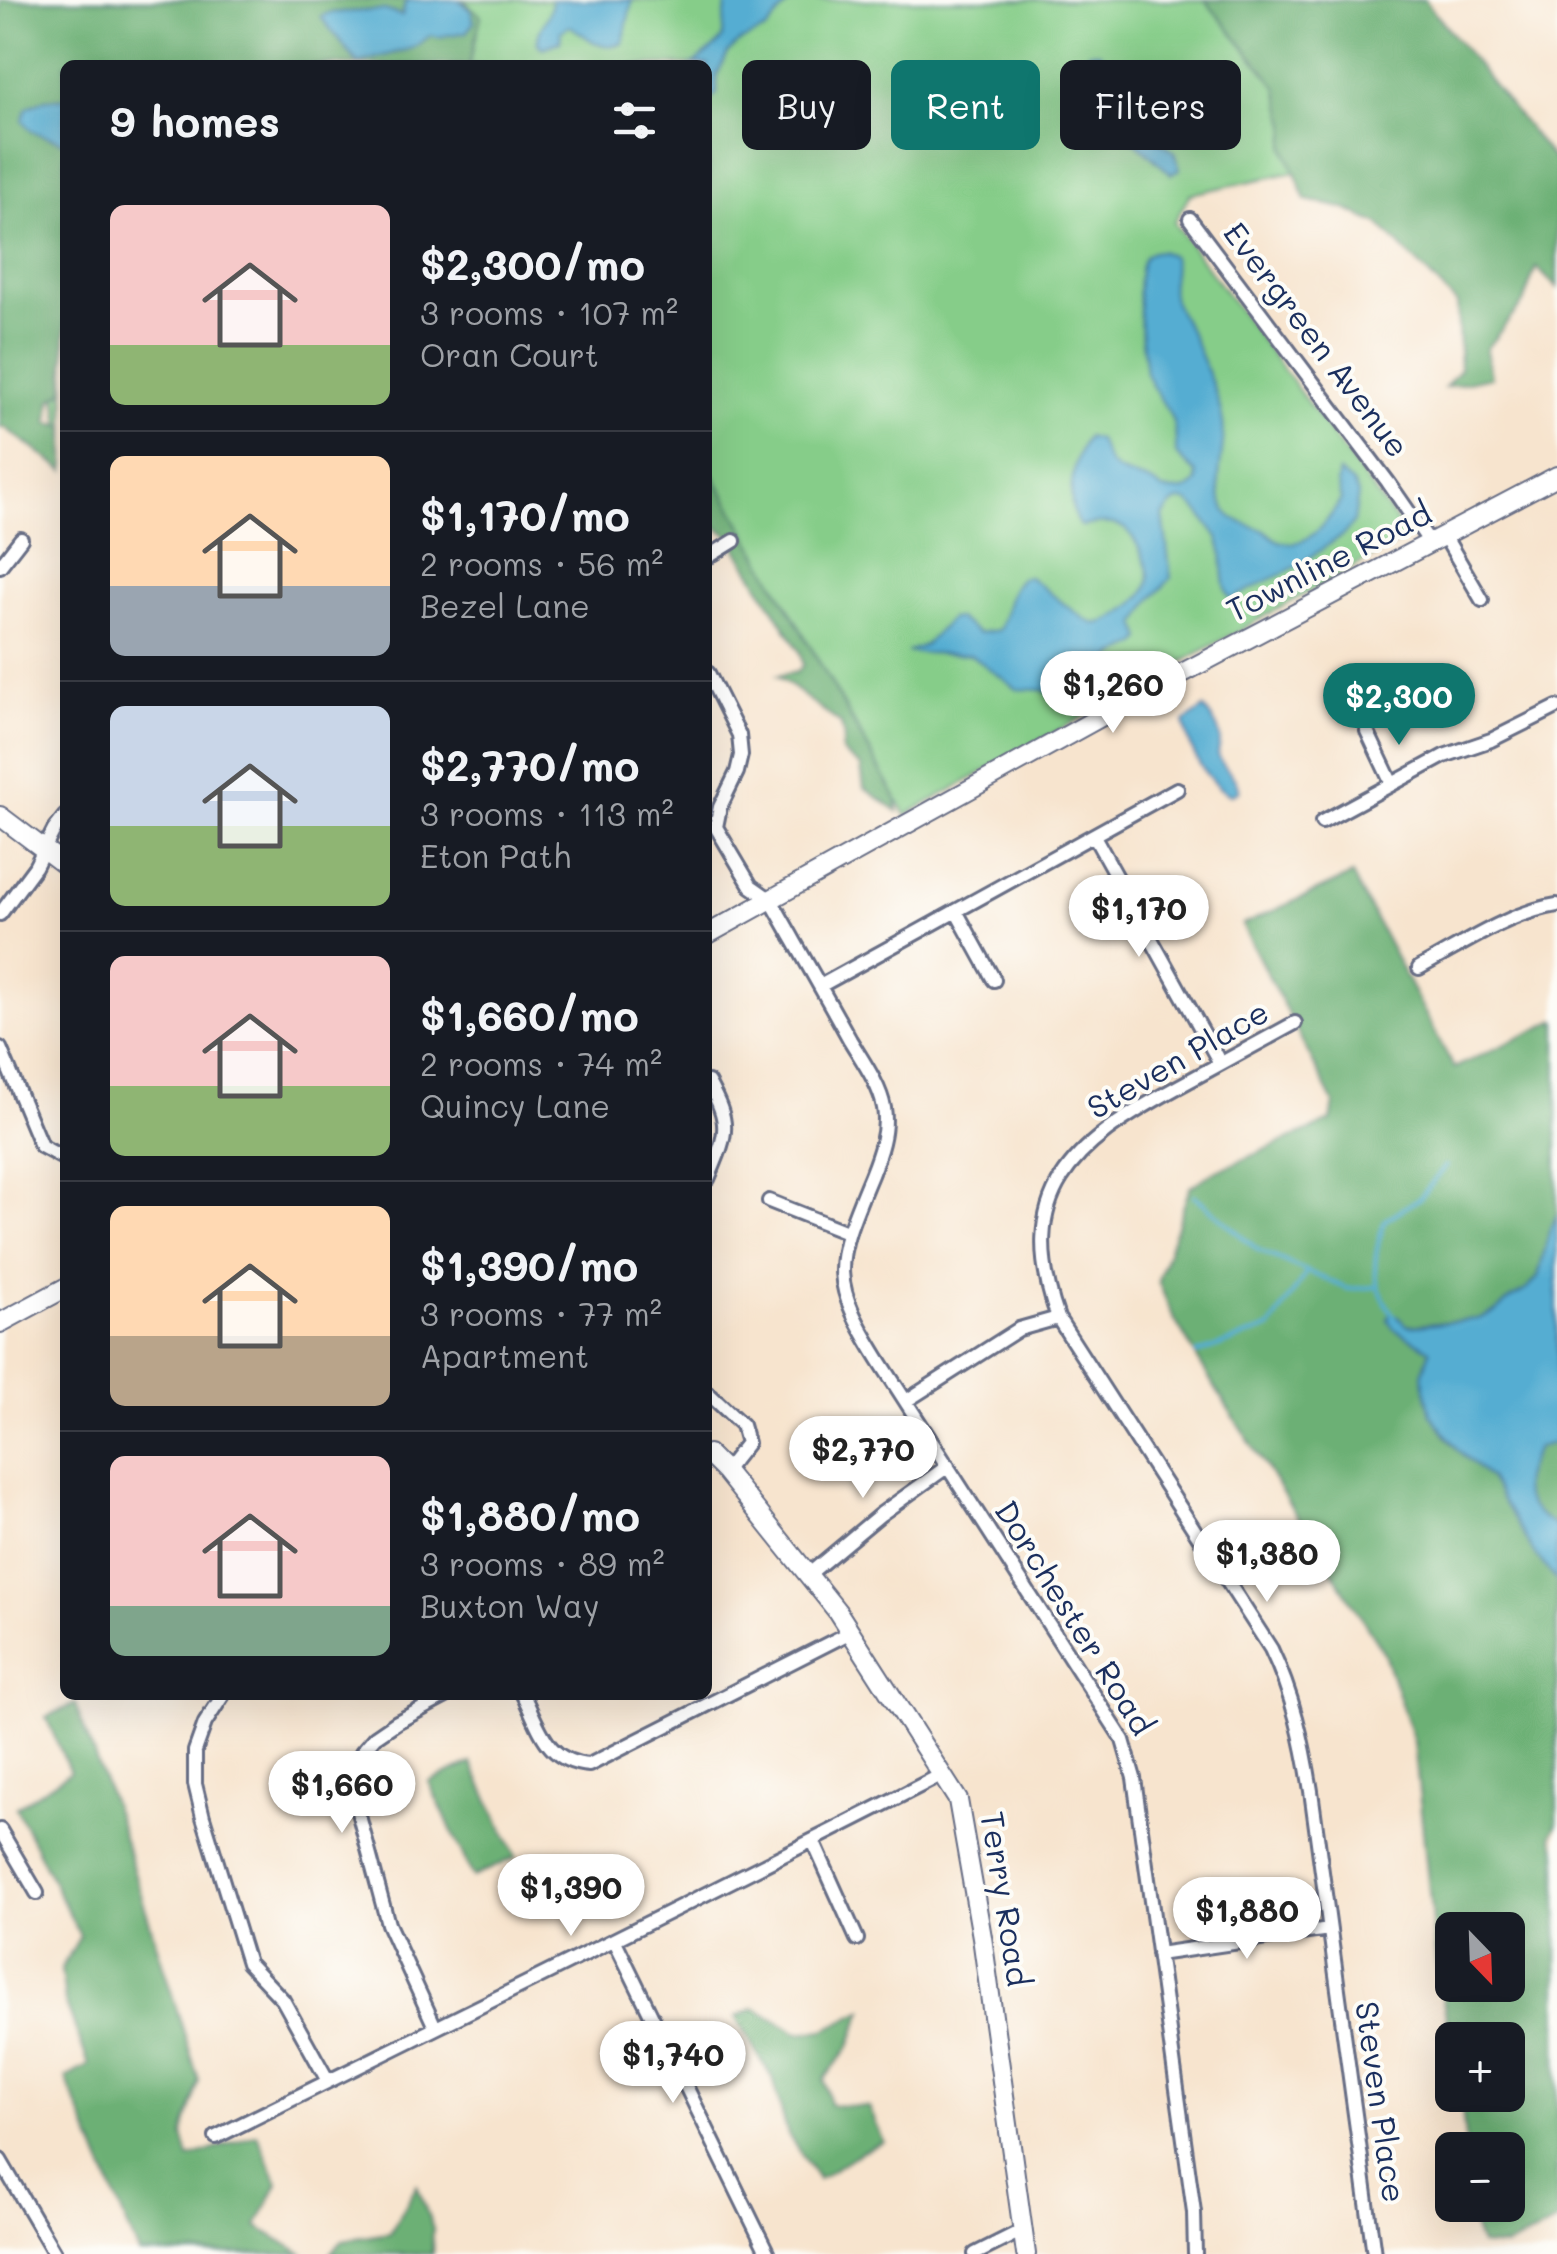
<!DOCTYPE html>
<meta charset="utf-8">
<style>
:root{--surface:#171b24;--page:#20242c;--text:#f1f3f6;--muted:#9ea1a6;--line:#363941;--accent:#0f766e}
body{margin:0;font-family:Mali,sans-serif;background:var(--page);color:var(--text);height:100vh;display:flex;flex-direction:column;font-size:38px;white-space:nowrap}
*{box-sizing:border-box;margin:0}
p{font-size:32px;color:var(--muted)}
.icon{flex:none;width:55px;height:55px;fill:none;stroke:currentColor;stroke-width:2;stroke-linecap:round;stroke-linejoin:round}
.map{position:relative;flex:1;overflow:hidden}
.side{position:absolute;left:60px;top:60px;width:652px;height:1640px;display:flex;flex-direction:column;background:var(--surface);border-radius:15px;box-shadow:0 10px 40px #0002}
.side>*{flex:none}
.banner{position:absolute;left:742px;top:60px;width:662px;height:90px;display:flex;gap:20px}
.needle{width:65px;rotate:157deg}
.buttons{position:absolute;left:1435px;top:1912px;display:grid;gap:20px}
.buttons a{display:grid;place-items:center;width:90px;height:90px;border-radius:15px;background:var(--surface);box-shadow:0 10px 40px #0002;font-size:50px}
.price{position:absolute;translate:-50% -85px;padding:0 22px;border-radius:35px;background:#fff;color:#222;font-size:32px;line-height:65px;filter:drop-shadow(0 2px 5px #0008)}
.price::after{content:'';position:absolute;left:50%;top:60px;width:30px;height:22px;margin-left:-15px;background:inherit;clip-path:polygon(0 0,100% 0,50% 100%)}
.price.on{background:var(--accent);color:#fff}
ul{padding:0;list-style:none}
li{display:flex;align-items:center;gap:30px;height:250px;padding:0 50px}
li+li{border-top:2px solid var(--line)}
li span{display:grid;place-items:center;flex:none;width:280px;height:200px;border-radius:15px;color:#555}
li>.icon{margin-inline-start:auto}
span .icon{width:120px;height:120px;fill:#fffc;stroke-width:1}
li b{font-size:42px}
h2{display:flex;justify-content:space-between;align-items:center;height:120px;padding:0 50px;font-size:42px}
.pill{padding:0 35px;border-radius:15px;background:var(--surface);box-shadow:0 10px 40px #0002;font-size:35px;line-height:90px}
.pill.on{background:var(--accent);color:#fff}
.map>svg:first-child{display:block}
.green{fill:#86cd89;stroke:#507e74;stroke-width:2.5}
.forest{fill:#6cb075;stroke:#44706a;stroke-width:2.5;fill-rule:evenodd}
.water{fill:#55add2;stroke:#386e98;stroke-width:2.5}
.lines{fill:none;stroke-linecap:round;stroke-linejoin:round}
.stream{stroke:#55add2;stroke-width:4}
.street-casing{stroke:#686e85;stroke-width:18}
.secondary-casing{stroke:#686e85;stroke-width:22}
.street{stroke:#fff;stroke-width:12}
.secondary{stroke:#fff;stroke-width:18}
.labels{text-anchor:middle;stroke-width:8;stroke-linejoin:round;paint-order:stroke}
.street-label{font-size:32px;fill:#1b2f5e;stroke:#fdfcf7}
</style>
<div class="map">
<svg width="1557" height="2254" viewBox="0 0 1557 2254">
<rect width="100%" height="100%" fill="#fdfcf7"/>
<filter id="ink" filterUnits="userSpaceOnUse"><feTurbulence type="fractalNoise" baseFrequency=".01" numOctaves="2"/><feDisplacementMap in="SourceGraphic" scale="20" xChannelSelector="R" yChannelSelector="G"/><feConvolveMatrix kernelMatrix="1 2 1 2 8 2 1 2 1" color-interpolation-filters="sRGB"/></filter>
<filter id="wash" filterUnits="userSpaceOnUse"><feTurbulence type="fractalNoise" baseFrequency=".0048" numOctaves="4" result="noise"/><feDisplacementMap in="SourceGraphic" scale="40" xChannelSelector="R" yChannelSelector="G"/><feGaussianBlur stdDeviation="2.25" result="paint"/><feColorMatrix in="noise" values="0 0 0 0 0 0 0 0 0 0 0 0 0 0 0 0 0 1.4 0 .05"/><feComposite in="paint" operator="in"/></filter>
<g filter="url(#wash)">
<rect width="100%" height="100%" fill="#f7e4ce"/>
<!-- green -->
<path class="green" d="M0 0H1226L1321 138 1294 172 1190 194 1174 223 1408 537 906 815 708 466V65H65V459Z"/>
<!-- forest -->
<path class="forest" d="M0 0H411L405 3 403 16 385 10 328 13 322 17 349 49 413 48 431 34 466 32 474 22 471 11 459 0H463L481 16 469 65H65V99H46L32 131 65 143V390L51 400 49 423 65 426V471L4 427 0 428Z
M1205 0H1425L1557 164V288L1536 267 1523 303 1486 349 1491 377 1445 387 1460 369 1457 304 1379 224 1343 208 1306 200 1285 148 1287 125 1277 87Z
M708 466 896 798 898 811 864 788 861 767 842 752 844 738 841 724 777 676 797 672 803 665 800 652 729 536 708 521Z
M1352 875 1454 1068 1557 1020V1215L1551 1226 1538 1277 1528 1289 1509 1299 1497 1311 1478 1319 1408 1326 1391 1312 1393 1328 1430 1350C1417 1391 1430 1422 1461 1453 1472 1463 1485 1472 1494 1485 1516 1517 1532 1551 1557 1581V1822L1552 1835 1557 1853V2222L1506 2247 1480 2245 1470 2218V2205H1508V2150H1466L1461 2095H1508V2040H1452V2048L1436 1961 1414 1742 1384 1653 1209 1378 1173 1317 1158 1281 1190 1187 1212 1173 1331 1121 1334 1103 1242 925ZM1452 1930H1508V1985H1452Z
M1554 1441 1557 1442V1527C1547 1520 1529 1513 1525 1501 1519 1486 1526 1457 1539 1447 1543 1443 1549 1443 1554 1441Z
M75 1704 116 1814 199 2081 183 2135 189 2158 257 2134 278 2183 257 2226 303 2254H139L66 2078 89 2065 65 2001 61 1969 80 1936 16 1808 70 1772 46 1717Z
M471 1763 516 1857 473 1877 429 1782Z
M755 2008 798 2033 824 2030 864 2010 850 2046 824 2080 830 2105 869 2107 884 2142 862 2151 818 2179 788 2135 772 2078 736 2017Z
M417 2185 433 2229 432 2254H330L343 2240 390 2233Z"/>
<!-- water -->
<path class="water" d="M411 0H459L471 11 474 22 466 32 438 37 431 35 413 48 358 63 321 17 328 13 385 10 402 16 405 3Z
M552 0H632L623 43C599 54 588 36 570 26L561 31 560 42 543 48 538 44C536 29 552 17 552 0Z
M727 0H810L788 4 766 30 739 42 728 53 717 75V94L708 100V65H692C733 34 719 46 727 0Z
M1090 52H1099L1117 71 1127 97 1147 116 1157 140 1175 152 1180 169 1171 174 1133 140 1106 133 1088 87 1077 75 1076 62Z
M46 99H65V143L32 131 23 120 27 108Z
M1160 251 1172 256C1177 269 1169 281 1172 294 1175 309 1186 322 1192 336 1204 365 1218 391 1223 423 1227 449 1211 482 1224 507 1232 523 1248 524 1263 530 1270 533 1274 541 1282 542 1309 549 1329 520 1341 500L1337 482 1339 472 1353 483 1358 494 1354 522 1343 535 1297 566 1231 599C1219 582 1227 557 1218 538 1215 531 1208 525 1204 519 1190 499 1179 491 1163 516L1171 578 1150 601 1137 624 1142 639 1138 644 1113 656 1107 669 1055 697 1043 690 1017 689 971 655 907 652 925 645 950 619 957 618 978 633 999 630C1008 612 1006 592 1021 578L1029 577C1043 586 1081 620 1093 623 1109 626 1145 599 1148 585 1151 574 1146 564 1142 555 1128 520 1115 521 1080 526 1064 505 1073 459 1087 437L1098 440C1102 446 1105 458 1109 463 1123 480 1149 475 1162 490 1175 491 1189 493 1197 482L1196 473 1176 454C1178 408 1161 409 1146 373 1144 350 1130 271 1146 256 1151 251 1154 252 1160 251Z
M1204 708C1210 717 1219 726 1220 738 1221 739 1218 753 1218 754 1221 769 1237 775 1239 790L1230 795C1204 781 1189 749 1184 722Z
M1557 1215V1442L1538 1447C1514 1486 1518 1504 1557 1527V1581L1534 1553 1489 1478 1458 1450 1431 1415 1422 1375 1430 1350 1393 1328 1388 1319 1391 1312 1408 1326H1415L1478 1319 1497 1311 1509 1299 1528 1289 1538 1277 1551 1226Z"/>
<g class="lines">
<!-- stream -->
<path class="stream" d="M1194 1195 1258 1250 1348 1289 1376 1287
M1394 1316C1369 1279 1372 1261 1385 1220L1420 1198 1446 1166
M1196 1354 1270 1328 1307 1272"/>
</g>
</g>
<g filter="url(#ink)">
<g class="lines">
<!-- street casing -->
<g class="street-casing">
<path id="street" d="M1190 219 1388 482 1431 544
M1445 537 1482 600
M708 557 734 541
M0 566 21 539
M708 673 739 735 741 755 737 772 720 807 716 827 751 886 771 900C797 946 824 993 850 1040 862 1060 880 1085 884 1108 888 1131 879 1155 871 1175 832 1268 829 1280 883 1366L1123 1740 1134 1778 1194 2212 1195 2254
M1367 731 1392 784
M1322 822 1444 756 1491 740 1557 707
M1094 836 1220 1063
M956 911 994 980
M0 914 35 867 54 830 65 816
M1419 968C1462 945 1508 913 1557 905
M820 986 1177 789
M1295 1023C1255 1045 1214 1067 1174 1089 1072 1145 1014 1194 1058 1318L1271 1649C1293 1695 1303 1741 1311 1791L1374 2254
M0 1048 41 1146 65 1159
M708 1082C732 1126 727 1133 708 1179
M769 1201 847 1232
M708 1393 742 1425 747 1443 725 1471
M906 1401 1019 1329 1058 1318
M808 1575 881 1514 948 1466
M223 1695 205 1723 195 1751V1784L203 1817 248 1963 283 2000 328 2081
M523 1695C540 1728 546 1762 589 1765L851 1632
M0 1830 37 1893
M813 1841 857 1939
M615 1941 768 2254
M1158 1954 1329 1929
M435 2027 388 1924 354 1797V1771L362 1752 375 1737 397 1722 448 1695
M216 2137C459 2016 702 1898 943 1774
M0 2160 55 2254
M975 2254 1023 2230"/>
</g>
<!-- secondary casing -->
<g class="secondary-casing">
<path id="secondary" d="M0 816 65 865
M708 934 1133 699 1557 476
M0 1323 65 1288
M708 1454 725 1471 837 1611 958 1800 982 1937 1026 2254"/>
</g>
<!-- street -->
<use href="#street" class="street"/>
<!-- secondary -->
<use href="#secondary" class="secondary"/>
</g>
</g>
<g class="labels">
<!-- street labels -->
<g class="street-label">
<text transform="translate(1316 340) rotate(53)" y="11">Evergreen Avenue</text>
<text transform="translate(1329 562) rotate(-27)" y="11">Townline Road</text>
<text transform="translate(1178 1060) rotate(-30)" y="11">Steven Place</text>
<text transform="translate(1074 1618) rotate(58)" y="11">Dorchester Road</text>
<text transform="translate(1005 1899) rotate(81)" y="11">Terry Road</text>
<text transform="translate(1380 2102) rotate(82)" y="11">Steven Place</text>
</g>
</g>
</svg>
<div class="buttons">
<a><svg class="needle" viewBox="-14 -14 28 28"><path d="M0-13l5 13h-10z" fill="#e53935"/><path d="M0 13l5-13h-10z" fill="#9ea1a6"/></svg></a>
<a>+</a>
<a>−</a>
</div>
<b class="price" style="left:1113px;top:736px">$1,260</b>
<b class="price on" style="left:1399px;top:748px">$2,300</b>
<b class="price" style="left:1139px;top:960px">$1,170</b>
<b class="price" style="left:863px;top:1501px">$2,770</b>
<b class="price" style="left:1267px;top:1605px">$1,380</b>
<b class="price" style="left:342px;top:1836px">$1,660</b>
<b class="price" style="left:571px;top:1939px">$1,390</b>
<b class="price" style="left:1247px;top:1962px">$1,880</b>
<b class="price" style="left:673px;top:2106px">$1,740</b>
<div class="banner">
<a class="pill">Buy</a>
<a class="pill on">Rent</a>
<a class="pill">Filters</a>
</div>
<section class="side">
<h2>9 homes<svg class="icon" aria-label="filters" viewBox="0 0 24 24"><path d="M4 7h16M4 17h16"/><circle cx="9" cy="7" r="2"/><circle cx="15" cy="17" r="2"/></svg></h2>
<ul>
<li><span style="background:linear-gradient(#f6c9c9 70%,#8fb573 0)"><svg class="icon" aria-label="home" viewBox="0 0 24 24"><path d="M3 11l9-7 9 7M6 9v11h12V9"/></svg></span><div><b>$2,300/mo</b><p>3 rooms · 107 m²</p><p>Oran Court</p></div></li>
<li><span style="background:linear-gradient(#ffd9b3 65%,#9aa5b1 0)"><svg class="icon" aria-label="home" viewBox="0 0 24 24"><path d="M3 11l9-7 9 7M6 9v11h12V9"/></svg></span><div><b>$1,170/mo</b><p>2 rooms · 56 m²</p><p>Bezel Lane</p></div></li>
<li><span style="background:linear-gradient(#c9d6e8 60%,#8fb573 0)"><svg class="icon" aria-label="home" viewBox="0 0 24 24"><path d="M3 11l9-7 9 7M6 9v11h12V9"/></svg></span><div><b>$2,770/mo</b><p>3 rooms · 113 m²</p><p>Eton Path</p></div></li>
<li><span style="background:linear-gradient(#f6c9c9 65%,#8fb573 0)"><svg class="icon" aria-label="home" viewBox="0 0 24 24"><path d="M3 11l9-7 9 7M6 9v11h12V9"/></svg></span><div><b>$1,660/mo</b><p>2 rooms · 74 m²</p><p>Quincy Lane</p></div></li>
<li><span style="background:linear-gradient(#ffd9b3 65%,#b9a48a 0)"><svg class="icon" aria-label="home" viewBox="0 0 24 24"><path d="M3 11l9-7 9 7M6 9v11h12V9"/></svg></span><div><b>$1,390/mo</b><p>3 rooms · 77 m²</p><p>Apartment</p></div></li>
<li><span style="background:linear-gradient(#f6c9c9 75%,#7fa58c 0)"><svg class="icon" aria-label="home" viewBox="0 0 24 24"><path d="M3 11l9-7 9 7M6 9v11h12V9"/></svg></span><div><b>$1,880/mo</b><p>3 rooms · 89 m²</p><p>Buxton Way</p></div></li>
</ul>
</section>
</div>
